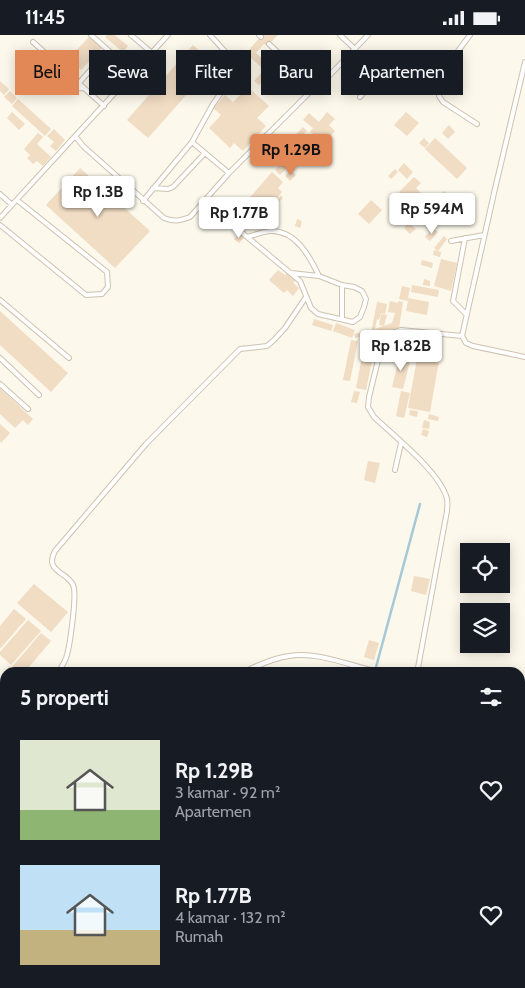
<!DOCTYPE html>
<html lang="id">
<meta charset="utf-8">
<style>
:root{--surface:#171b24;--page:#20242c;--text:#f1f3f6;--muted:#9ea1a6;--accent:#e18856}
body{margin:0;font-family:Cabin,sans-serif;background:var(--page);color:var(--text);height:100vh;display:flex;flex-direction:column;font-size:19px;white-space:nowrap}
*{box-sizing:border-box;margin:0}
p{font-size:16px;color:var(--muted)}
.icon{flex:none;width:28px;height:28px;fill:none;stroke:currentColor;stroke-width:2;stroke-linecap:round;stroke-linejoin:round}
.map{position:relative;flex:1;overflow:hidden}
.sheet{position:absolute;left:0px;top:632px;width:525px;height:321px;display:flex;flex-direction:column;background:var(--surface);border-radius:15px 15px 0 0;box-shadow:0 2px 12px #0003}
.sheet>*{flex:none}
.guide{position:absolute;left:15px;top:15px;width:495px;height:45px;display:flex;gap:10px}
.buttons{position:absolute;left:460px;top:508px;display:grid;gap:10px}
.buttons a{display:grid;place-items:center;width:50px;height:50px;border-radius:0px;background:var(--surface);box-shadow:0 2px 12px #0003;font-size:25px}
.price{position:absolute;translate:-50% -42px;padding:0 11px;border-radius:5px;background:#fff;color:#222;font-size:16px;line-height:32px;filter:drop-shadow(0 1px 2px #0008)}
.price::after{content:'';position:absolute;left:50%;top:30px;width:15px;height:11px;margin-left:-8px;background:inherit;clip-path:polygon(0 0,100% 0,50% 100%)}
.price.selected{background:var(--accent);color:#111}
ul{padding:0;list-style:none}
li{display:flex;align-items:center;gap:15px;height:125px;padding:0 20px}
li span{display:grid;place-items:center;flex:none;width:140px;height:100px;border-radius:0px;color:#555}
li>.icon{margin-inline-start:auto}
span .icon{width:60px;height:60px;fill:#fffc;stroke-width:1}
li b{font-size:21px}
h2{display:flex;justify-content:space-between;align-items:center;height:60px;padding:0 20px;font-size:21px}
.pill{padding:0 18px;border-radius:0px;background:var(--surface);box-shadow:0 2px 12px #0003;font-size:18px;line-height:45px}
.pill.selected{background:var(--accent);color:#111}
.status{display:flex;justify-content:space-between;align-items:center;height:35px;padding:0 25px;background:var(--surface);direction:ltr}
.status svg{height:14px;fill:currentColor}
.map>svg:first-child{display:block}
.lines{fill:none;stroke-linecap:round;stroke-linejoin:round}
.stream{stroke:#a6c9d7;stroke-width:2.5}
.building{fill:#f1dcc4}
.lane-casing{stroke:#cec2b0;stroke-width:6}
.lane{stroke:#fff;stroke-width:4}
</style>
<div class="status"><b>11:45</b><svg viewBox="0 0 49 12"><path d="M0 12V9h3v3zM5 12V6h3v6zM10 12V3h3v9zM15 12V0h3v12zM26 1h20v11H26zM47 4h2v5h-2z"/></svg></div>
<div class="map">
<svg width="525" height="953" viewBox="0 0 525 953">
<rect width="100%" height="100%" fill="#fcf8eb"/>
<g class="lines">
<!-- stream -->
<path class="stream" d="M375 636 420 469
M520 852 525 857
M196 949V953"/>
</g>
<!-- building -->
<path class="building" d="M107 0H115L128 11 123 17 105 2Z
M262 0H278L267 11 264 9 256 18 274 34 259 50 254 46 264 35 246 18Z
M90 1 102 13 81 35 69 23Z
M193 10 214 29 148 103 127 85Z
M0 46 9 54 4 60 0 56Z
M248 52 269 71 257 83 266 91 243 116 234 108 230 113 209 93 221 80 213 73 225 60 233 67Z
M10 56 17 63 12 69 4 62Z
M18 64 51 94 45 101 12 71Z
M12 77 25 89 19 95 7 83Z
M327 77 335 84 329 90 335 96 325 107 310 97 313 93 303 85 309 78 319 87Z
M406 77 419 88 407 101 394 90Z
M449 90 455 97 448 104 442 98Z
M303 92 307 96 295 108 291 104Z
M54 94 65 105 56 116 50 111 54 107 47 101Z
M38 98 43 102 37 109 51 122 43 131 37 126 33 129 27 123 30 120 24 114Z
M309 101 314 105 305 114 300 110Z
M424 103 429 108 425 113 419 108Z
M435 103 467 133 457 144 425 114Z
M297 111 302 117 280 140 275 135Z
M404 128 413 137 407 144 398 135Z
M80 133 150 196 115 233 46 170Z
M395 134 398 137 391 144 388 141Z
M291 135 296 140 290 146 285 141Z
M272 137 283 147 278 153 282 157 274 167 269 163 257 177 246 167Z
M414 142 421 148 416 153 426 163 417 173 399 157Z
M444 156 452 164 433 183 425 175Z
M281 160 283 163 278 169 275 167Z
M371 165 382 175 369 189 358 179Z
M297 184 302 186 300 193 295 191Z
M409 188 416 194 410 199 404 193Z
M433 193 438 197 430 206 425 202Z
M239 199 244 203 239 208 234 204Z
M444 201 447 204 438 216 434 213Z
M434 215 441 217 440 222 433 220Z
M441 224 457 228 451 256 434 251Z
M422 225 433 228 432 233 421 230Z
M278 235 285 240 288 237 296 245 293 248 299 253 293 261 287 255 284 258 269 245Z
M424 244 430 246V251L423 250Z
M412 250 439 255 438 262 411 257Z
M402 251 410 253 408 263 429 267 427 280 406 276 408 266 399 264Z
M390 266 398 268V266L403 267 399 293 378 300 375 294 392 288 395 278 388 277Z
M377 267 387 269 385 279 381 278 379 285 377 284 374 299 371 298Z
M0 276 68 338 51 357 0 310Z
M381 279 387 280 384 291 379 290Z
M314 284 333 290 331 296 312 290Z
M336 288 355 295 352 303 333 296Z
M363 297 364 301 355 303 354 299Z
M366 300 377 302 366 355 356 353Z
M351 305 358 306 350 346 343 345Z
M409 315 418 317 417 321 408 319Z
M400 320 411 323 403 354 392 352Z
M420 323 439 326 430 377 408 373 417 324H420Z
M0 353 33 384 28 390 23 385 15 393 0 379Z
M354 356 360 357 357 368 351 367Z
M401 356 410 358 404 383 396 381Z
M410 375 418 376 417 382 409 380Z
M429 379 439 382 438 386 428 384Z
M424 385 430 387 429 394 422 393Z
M0 389 10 398 1 408 0 406Z
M423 394 429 396 427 402 421 400Z
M368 426 380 428 375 448 364 445Z
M414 541 430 544 426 560 411 556Z
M34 549 68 577 51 597 17 568Z
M14 574 26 584 0 614V591Z
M28 585 41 596 11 630 0 620V617Z
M41 598 51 606 24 638H18L12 632Z
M369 605 379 608 374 625 364 622Z
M9 631 17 638H12L7 634Z
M314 633V638H307V634Z
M341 634 352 637V638H340Z"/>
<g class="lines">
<!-- lane casing -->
<g class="lane-casing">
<path id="lane" d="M91 0 134 38
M131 0 152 18
M259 0 261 2
M340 0 355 14
M470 0C456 19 440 36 439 61L443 67 477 89
M33 7 104 71
M269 9 315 52
M53 25 51 36C58 53 68 54 84 53
M525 27 494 158 462 301 466 308 473 311 525 322
M79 48 108 15
M439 56 420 41 450 25
M360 62 385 34 390 32 406 41H420
M76 102 83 111 164 183C174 187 180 186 190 182L229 138 315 52 327 43 368 0
M192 107 205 118
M153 153 168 154 173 152 205 118 229 138
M0 159 12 170
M143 166 192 107 213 69 235 38V31L231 23 210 0
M204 166 300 246 311 273 318 279 353 287 360 282 364 272 366 264 362 256 354 252 342 250 319 241 291 238
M0 183 168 0
M0 190 86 260 102 259 108 252 107 237 17 165
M247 202C254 200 262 197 270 196 296 195 310 222 319 241
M465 203 453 266 466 279
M451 206 484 200
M342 250V284
M0 265 69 323
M0 323 39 360
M0 349 28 374
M395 435 401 408
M58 638C61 633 64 628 66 623 70 612 76 565 74 553 71 537 43 538 55 516L146 409 240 314 267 311 274 305 285 293 306 262
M241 638C257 631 273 623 289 621 322 616 353 633 385 638
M417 638 447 476C447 472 448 468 447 464 441 438 394 401 374 382L368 372 369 362 382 309 385 303 389 299 401 295 462 301
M0 708 5 710
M520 772 525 773"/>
</g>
<!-- lane -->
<use href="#lane" class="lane"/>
</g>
</svg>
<div class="buttons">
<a><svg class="icon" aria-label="locate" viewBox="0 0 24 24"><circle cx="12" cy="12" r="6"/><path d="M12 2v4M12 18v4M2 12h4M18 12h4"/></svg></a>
<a><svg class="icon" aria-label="layers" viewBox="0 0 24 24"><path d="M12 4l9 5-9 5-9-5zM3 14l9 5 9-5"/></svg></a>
</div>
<b class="price selected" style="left:291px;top:141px">Rp 1.29B</b>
<b class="price" style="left:98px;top:183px">Rp 1.3B</b>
<b class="price" style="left:432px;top:200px">Rp 594M</b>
<b class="price" style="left:239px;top:204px">Rp 1.77B</b>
<b class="price" style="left:401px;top:337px">Rp 1.82B</b>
<div class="guide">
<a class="pill selected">Beli</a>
<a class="pill">Sewa</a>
<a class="pill">Filter</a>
<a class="pill">Baru</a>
<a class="pill">Apartemen</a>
</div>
<section class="sheet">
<h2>5 properti<svg class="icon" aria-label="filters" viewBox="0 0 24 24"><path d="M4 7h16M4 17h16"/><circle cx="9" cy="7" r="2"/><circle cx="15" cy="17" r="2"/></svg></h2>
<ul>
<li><span style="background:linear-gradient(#dfe7d0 70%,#8fb573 0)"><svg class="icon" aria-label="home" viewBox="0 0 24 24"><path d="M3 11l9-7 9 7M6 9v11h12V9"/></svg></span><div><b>Rp 1.29B</b><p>3 kamar · 92 m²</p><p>Apartemen</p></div><svg class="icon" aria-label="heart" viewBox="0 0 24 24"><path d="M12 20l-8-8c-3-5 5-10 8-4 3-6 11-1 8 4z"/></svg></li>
<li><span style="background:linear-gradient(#bfe0f5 65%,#c2b280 0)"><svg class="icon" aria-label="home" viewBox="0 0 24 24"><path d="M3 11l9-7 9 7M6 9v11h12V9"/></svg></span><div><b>Rp 1.77B</b><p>4 kamar · 132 m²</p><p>Rumah</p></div><svg class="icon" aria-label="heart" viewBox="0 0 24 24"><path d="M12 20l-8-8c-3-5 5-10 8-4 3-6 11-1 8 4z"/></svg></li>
</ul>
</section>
</div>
